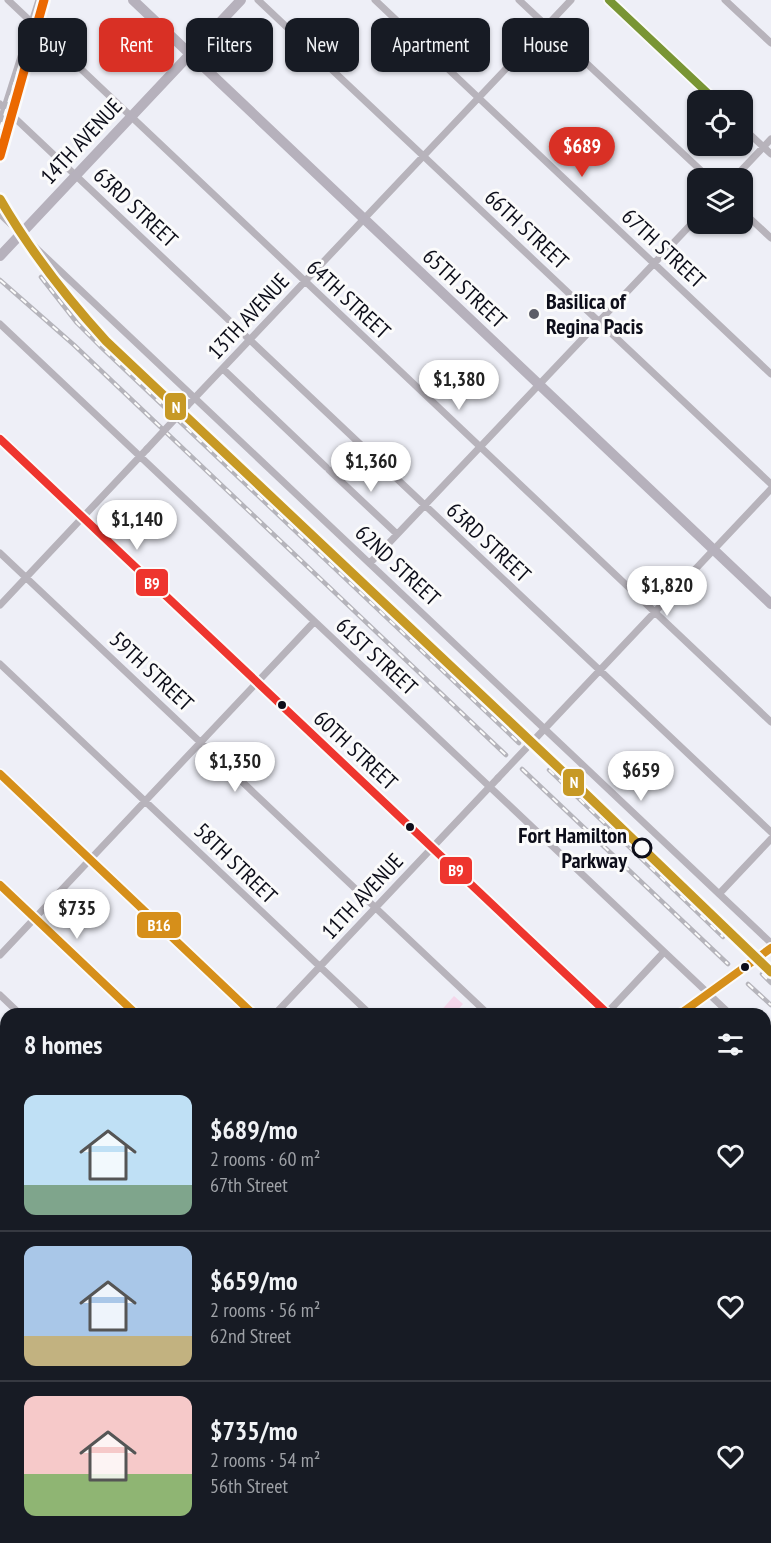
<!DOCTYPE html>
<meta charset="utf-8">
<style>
:root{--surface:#171b24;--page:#20242c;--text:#f1f3f6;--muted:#9ea1a6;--line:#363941;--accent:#d93025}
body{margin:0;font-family:"PT Sans Narrow",sans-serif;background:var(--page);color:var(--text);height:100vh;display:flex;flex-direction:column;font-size:22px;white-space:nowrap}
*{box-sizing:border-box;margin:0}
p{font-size:20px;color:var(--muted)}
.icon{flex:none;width:33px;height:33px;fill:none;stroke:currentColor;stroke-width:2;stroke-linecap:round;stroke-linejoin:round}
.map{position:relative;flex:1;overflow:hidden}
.drawer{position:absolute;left:0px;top:1008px;width:771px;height:536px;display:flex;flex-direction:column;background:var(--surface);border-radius:18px 18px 0 0;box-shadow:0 2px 4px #0004}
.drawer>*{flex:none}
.top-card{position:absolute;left:18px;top:18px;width:735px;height:54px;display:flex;gap:12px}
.controls{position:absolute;left:687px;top:90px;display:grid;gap:12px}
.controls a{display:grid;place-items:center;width:66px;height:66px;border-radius:12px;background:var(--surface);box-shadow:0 2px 4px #0004;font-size:30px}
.price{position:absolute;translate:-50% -51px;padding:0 14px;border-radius:21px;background:#fff;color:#222;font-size:20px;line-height:39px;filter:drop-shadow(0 2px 3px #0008)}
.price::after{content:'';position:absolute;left:50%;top:36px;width:18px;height:14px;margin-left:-9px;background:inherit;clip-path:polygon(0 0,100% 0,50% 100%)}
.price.current{background:var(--accent);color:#fff}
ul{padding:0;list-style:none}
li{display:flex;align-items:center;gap:18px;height:150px;padding:0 24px}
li+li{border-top:2px solid var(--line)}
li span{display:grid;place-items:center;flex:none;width:168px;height:120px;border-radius:12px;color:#555}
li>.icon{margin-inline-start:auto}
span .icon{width:72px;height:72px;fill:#fffc;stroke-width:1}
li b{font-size:26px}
h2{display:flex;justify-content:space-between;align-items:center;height:72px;padding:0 24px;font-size:26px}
.pill{padding:0 21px;border-radius:12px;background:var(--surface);box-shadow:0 2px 4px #0004;font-size:21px;line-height:54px}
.pill.current{background:var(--accent);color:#fff}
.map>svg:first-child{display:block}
.green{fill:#f4d6ea}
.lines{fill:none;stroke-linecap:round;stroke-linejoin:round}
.minor{stroke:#b7b3bb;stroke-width:7}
.tertiary{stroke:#b7b3bb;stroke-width:9}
.secondary{stroke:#b6b1bc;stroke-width:10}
.rail-casing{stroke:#b5b4bb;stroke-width:4.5}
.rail{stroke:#fbfbfb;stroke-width:2;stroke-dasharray:7;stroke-linecap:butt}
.minor-bridge{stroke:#b7b3bb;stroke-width:7}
.secondary-bridge{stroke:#b6b1bc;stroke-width:10}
.bus-1-casing{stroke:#fbfbfb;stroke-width:12}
.bus-2-casing{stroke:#fbfbfb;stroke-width:12}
.bus-3-casing{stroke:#fbfbfb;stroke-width:12}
.bus-1{stroke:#ee352e;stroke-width:8}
.bus-2{stroke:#d68f1a;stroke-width:8}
.bus-3{stroke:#799534;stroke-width:8}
.metro-1-casing{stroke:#fbfbfb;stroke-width:14}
.metro-2-casing{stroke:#fbfbfb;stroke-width:14}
.metro-1{stroke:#c79924;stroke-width:9}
.metro-2{stroke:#eb6800;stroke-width:9}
.poi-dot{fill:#5c5d67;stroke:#fbfbfb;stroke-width:2}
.bus-dot{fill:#0d0e1a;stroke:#fbfbfb;stroke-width:2}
.stop-dot{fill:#fbfbfb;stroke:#0d0e1a;stroke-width:3}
.labels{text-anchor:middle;stroke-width:6;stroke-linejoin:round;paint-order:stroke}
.street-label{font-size:22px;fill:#0d0e1a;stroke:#fbfbfb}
.poi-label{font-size:22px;font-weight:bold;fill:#0d0e1a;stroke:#fbfbfb;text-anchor:start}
.stop-label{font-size:22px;font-weight:bold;fill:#0d0e1a;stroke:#fbfbfb;text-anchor:end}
.line-badge{stroke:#fbfbfb;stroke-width:2}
.badge-label{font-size:16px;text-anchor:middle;font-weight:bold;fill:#fff}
</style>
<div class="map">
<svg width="771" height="1543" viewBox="0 0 771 1543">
<rect width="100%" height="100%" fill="#eeeff7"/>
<!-- green -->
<path class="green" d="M454 996 463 1004 454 1014H438Z"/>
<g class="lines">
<!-- minor -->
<path class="minor" d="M8 0 771 722
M258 0 771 484
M375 0 771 374
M519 0 709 178
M609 0 715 100
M725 0 771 43
M0 104 771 832
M742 127 771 154
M734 178 771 139
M742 211 771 238
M0 214 771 943
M0 324 730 1014
M223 369 326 467
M187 406 571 0
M0 439 608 1014
M329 470 397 534
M0 553 488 1014
M370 563 698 217
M0 605 147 449
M0 664 370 1014
M534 740 771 489
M0 774 253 1014
M0 885 136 1014
M719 894 771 839
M0 955 314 622
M0 995 20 1014
M275 1014 498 778
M606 1014 664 952
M765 1048 771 1053
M0 1106 6 1111
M765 1162 771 1168
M765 1196 771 1190
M0 1217 6 1223
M765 1276 771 1282
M0 1305 6 1299
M0 1327 6 1333
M765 1387 771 1393
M0 1437 6 1443
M765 1498 771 1503
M106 1538 112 1543
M223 1538 228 1543
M338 1538 344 1543
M456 1538 462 1543
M573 1538 579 1543
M690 1538 696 1543
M437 1543 442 1538
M768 1543 771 1540"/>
<!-- tertiary -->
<path class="tertiary" d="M0 126 40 0"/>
<!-- secondary -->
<path class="secondary" d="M133 0 771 604
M0 256 241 0
M752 961 771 948
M680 1014 730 977
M0 1513 6 1509"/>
<!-- rail casing -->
<g class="rail-casing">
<path id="rail" d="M0 129 40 0
M41 277 77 323 100 346 519 743
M0 280 74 345 506 755
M522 769 728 964
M549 770 723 937
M762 974 771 983
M748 984 771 1005"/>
</g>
<!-- rail -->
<use href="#rail" class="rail"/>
<!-- minor-bridge -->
<path class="minor-bridge" d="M147 449 187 406
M498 778 534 740"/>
<!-- secondary-bridge -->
<path class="secondary-bridge" d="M730 977 752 961"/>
<!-- bus-1 casing -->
<g class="bus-1-casing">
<path id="bus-1" d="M0 439 608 1014"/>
</g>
<!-- bus-2 casing -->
<g class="bus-2-casing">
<path id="bus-2" d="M0 774 253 1014
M0 885 136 1014
M680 1014 771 948"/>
</g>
<!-- bus-3 casing -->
<g class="bus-3-casing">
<path id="bus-3" d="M609 0 715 100"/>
</g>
<!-- bus-1 -->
<use href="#bus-1" class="bus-1"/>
<!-- bus-2 -->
<use href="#bus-2" class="bus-2"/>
<!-- bus-3 -->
<use href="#bus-3" class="bus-3"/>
<!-- metro-1 casing -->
<g class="metro-1-casing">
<path id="metro-1" d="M0 199C30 251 66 297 106 341L561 770 771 972"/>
</g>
<!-- metro-2 casing -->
<g class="metro-2-casing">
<path id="metro-2" d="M0 156 44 0"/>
</g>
<!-- metro-1 -->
<use href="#metro-1" class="metro-1"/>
<!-- metro-2 -->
<use href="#metro-2" class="metro-2"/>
</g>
<!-- markers -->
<circle class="poi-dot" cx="534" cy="314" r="6"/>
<g class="bus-dot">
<circle cx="282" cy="705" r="5"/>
<circle cx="410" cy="827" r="5"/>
<circle cx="745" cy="967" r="5"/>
</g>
<circle class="stop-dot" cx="642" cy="848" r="9"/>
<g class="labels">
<!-- street labels -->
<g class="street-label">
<text transform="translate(81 141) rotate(-47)" y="8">14TH AVENUE</text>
<text transform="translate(136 207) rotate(43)" y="8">63RD STREET</text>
<text transform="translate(527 229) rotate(43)" y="8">66TH STREET</text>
<text transform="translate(664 248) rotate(43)" y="8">67TH STREET</text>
<text transform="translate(465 288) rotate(43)" y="8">65TH STREET</text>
<text transform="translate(349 299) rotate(43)" y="8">64TH STREET</text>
<text transform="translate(248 316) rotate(-47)" y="8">13TH AVENUE</text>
<text transform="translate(489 542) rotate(43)" y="8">63RD STREET</text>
<text transform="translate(398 565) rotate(43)" y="8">62ND STREET</text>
<text transform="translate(377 656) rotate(43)" y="8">61ST STREET</text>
<text transform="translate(152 671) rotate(43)" y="8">59TH STREET</text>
<text transform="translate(356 750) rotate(43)" y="8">60TH STREET</text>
<text transform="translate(236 863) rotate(44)" y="8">58TH STREET</text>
<text transform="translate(362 896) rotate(-47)" y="8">11TH AVENUE</text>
</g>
<!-- poi labels -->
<g class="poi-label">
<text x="546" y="309">Basilica of<tspan x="546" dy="25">Regina Pacis</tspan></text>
</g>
<!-- stop labels -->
<g class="stop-label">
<text x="627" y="843">Fort Hamilton<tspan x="627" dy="25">Parkway</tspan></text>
</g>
</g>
<g class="line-badge">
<rect x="164" y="392" width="23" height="29" rx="6" fill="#c79924"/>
<rect x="135" y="568" width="34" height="29" rx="6" fill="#ee352e"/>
<rect x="562" y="768" width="23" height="29" rx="6" fill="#c79924"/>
<rect x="439" y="856" width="34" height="29" rx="6" fill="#ee352e"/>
<rect x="136" y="911" width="46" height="28" rx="6" fill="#d68f1a"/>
</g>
<g class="badge-label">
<text x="176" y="413">N</text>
<text x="152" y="589">B9</text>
<text x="574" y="788">N</text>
<text x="456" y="876">B9</text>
<text x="159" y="931">B16</text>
</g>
</svg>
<div class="controls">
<a><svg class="icon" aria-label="locate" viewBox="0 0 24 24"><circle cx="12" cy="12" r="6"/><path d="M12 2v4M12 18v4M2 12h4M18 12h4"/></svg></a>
<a><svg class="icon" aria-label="layers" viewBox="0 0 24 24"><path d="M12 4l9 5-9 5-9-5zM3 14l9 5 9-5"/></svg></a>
</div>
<b class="price current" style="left:582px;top:178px">$689</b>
<b class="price" style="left:459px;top:411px">$1,380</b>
<b class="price" style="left:371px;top:493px">$1,360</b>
<b class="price" style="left:137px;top:551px">$1,140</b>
<b class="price" style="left:667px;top:617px">$1,820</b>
<b class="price" style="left:235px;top:793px">$1,350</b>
<b class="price" style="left:641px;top:802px">$659</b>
<b class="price" style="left:77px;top:940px">$735</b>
<div class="top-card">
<a class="pill">Buy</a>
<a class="pill current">Rent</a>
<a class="pill">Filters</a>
<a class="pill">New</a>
<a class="pill">Apartment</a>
<a class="pill">House</a>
</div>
<section class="drawer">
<h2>8 homes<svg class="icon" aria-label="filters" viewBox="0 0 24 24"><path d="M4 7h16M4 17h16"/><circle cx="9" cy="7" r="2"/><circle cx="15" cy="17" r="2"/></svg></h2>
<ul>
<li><span style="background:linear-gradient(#bfe0f5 75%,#7fa58c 0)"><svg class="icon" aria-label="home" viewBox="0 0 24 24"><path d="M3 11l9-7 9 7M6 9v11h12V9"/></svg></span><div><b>$689/mo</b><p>2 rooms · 60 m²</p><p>67th Street</p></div><svg class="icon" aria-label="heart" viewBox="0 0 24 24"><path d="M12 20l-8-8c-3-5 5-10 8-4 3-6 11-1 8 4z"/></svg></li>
<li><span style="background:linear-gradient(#a9c7e8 75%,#c2b280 0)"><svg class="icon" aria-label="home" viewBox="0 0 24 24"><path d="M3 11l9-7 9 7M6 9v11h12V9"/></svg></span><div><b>$659/mo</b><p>2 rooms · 56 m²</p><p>62nd Street</p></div><svg class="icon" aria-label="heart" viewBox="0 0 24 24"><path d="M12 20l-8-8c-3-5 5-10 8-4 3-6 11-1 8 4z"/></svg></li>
<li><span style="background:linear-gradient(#f6c9c9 65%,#8fb573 0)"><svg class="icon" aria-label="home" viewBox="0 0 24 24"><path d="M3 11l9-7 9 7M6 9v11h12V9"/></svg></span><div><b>$735/mo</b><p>2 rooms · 54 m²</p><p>56th Street</p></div><svg class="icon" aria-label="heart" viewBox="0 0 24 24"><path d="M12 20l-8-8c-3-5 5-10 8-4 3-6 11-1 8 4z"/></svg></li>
</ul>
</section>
</div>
